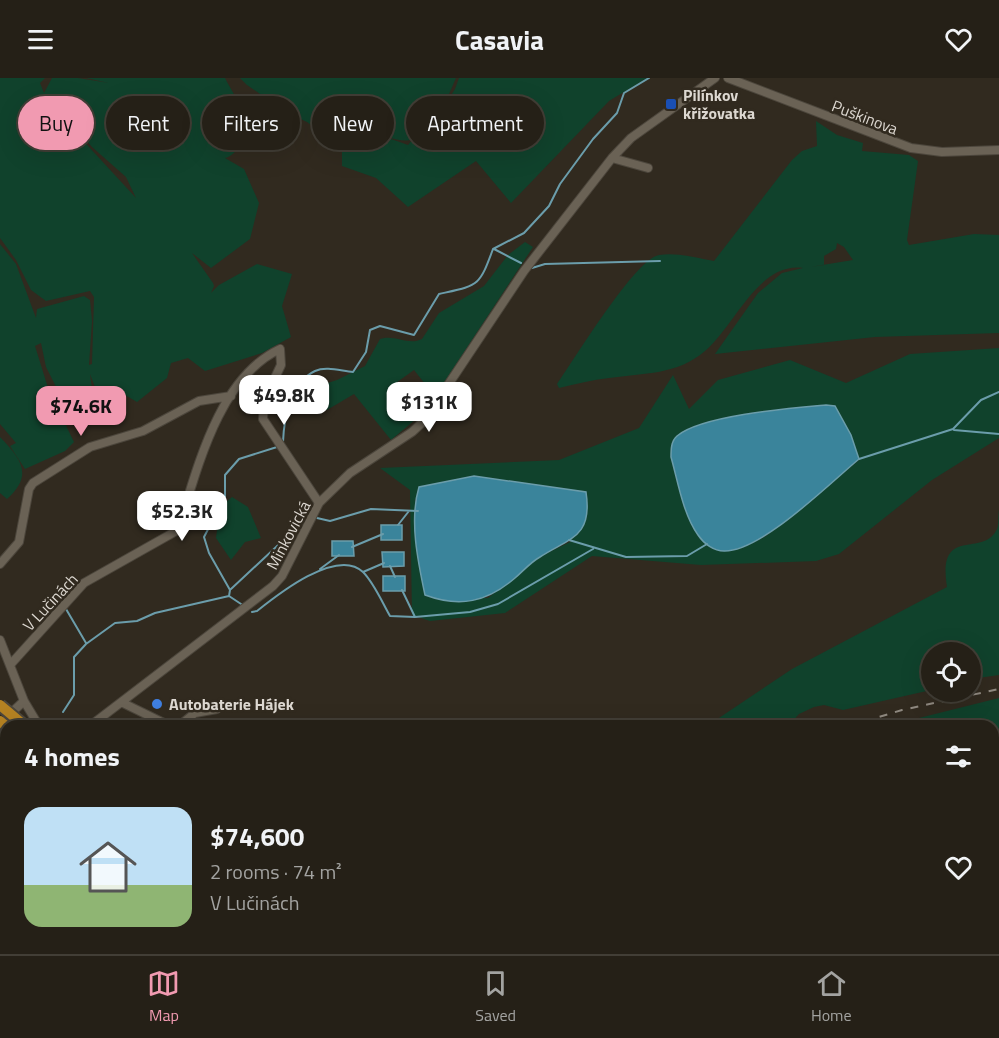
<!DOCTYPE html>
<meta charset="utf-8">
<style>
:root{--surface:#252017;--page:#312d24;--text:#f1f3f6;--muted:#a3a3a1;--line:#423e36;--accent:#f19ab1}
body{margin:0;font-family:"Titillium Web",sans-serif;background:var(--page);color:var(--text);height:100vh;display:flex;flex-direction:column;font-size:22px;white-space:nowrap}
*{box-sizing:border-box;margin:0}
p{font-size:20px;color:var(--muted)}
.icon{flex:none;width:33px;height:33px;fill:none;stroke:currentColor;stroke-width:2;stroke-linecap:round;stroke-linejoin:round}
.map{position:relative;flex:1;overflow:hidden}
.panel{position:absolute;left:0px;top:642px;width:999px;height:234px;display:flex;flex-direction:column;background:var(--surface);border-radius:18px 18px 0 0;box-shadow:0 6px 24px #0002,0 0 0 2px var(--line)}
.panel>*{flex:none}
.top-card{position:absolute;left:18px;top:18px;width:600px;height:54px;display:flex;gap:12px}
.buttons{position:absolute;left:921px;top:564px;display:grid;gap:12px}
.buttons a{display:grid;place-items:center;width:60px;height:60px;border-radius:50%;background:var(--surface);box-shadow:0 6px 24px #0002,0 0 0 2px var(--line);font-size:30px}
.price{position:absolute;translate:-50% -51px;padding:0 14px;border-radius:12px;background:#fff;color:#222;font-size:20px;line-height:39px;filter:drop-shadow(0 2px 3px #0008)}
.price::after{content:'';position:absolute;left:50%;top:36px;width:18px;height:14px;margin-left:-9px;background:inherit;clip-path:polygon(0 0,100% 0,50% 100%)}
.price.selected{background:var(--accent);color:#111}
ul{padding:0;list-style:none}
li{display:flex;align-items:center;gap:18px;height:150px;padding:0 24px}
li+li{border-top:2px solid var(--line)}
li span{display:grid;place-items:center;flex:none;width:168px;height:120px;border-radius:18px;color:#555}
li>.icon{margin-inline-start:auto}
span .icon{width:72px;height:72px;fill:#fffc;stroke-width:1}
li b{font-size:26px}
h2{display:flex;justify-content:space-between;align-items:center;height:72px;padding:0 24px;font-size:26px}
.chip{padding:0 21px;border-radius:27px;background:var(--surface);box-shadow:0 6px 24px #0002,0 0 0 2px var(--line);font-size:21px;line-height:54px}
.chip.selected{background:var(--accent);color:#111}
header{display:flex;justify-content:space-between;align-items:center;height:78px;padding:0 24px;background:var(--surface);font-size:27px;font-weight:700}
.menu{display:flex;justify-content:space-around;align-items:center;height:84px;border-top:2px solid var(--line);background:var(--surface);font-size:16px;color:var(--muted)}
.menu a{display:grid;justify-items:center;gap:3px}
.menu .selected{color:var(--accent)}
.map>svg:first-child{display:block}
.industrial{fill:#3d3022}
.green{fill:#10422c;fill-rule:evenodd}
.water{fill:#3a849b;stroke:#6b9dab;stroke-width:1.5}
.lines{fill:none;stroke-linecap:round;stroke-linejoin:round}
.stream{stroke:#6b9dab;stroke-width:2}
.minor-casing{stroke:#4c463c;stroke-width:10}
.highway-casing{stroke:#4c463c;stroke-width:14}
.minor{stroke:#6a6255;stroke-width:8}
.highway{stroke:#b58222;stroke-width:10}
.rail{stroke:#908a81;stroke-width:2;stroke-dasharray:8 8;stroke-linecap:butt}
.highway-bridge-casing{stroke:#4c463c;stroke-width:14;stroke-linecap:butt}
.highway-bridge{stroke:#b58222;stroke-width:10}
.transit-dot{fill:#1a4fb4;stroke:#312a1f;stroke-width:2}
.shop-dot{fill:#3f7fe0;stroke:#312a1f;stroke-width:2}
.labels{text-anchor:middle;stroke-width:5;stroke-linejoin:round;paint-order:stroke}
.poi-label{font-size:16px;font-weight:bold;fill:#ddd8d1;stroke:#312a1f;text-anchor:start}
.street-label{font-size:16px;fill:#ddd8d1;stroke:#312a1f}
</style>
<header><svg class="icon" aria-label="menu" viewBox="0 0 24 24"><path d="M4 6h16M4 12h16M4 18h16"/></svg>Casavia<svg class="icon" aria-label="heart" viewBox="0 0 24 24"><path d="M12 20l-8-8c-3-5 5-10 8-4 3-6 11-1 8 4z"/></svg></header>
<div class="map">
<svg width="999" height="876" viewBox="0 0 999 876">
<rect width="100%" height="100%" fill="#312a1f"/>
<!-- industrial -->
<path class="industrial" d="M993 779H999V876H644L646 870H993Z"/>
<!-- green -->
<path class="green" d="M0 0H45L40 5 44 15 52 0H78L109 5 86 0H225C231 12 239 23 243 35 249 50 240 77 225 80L244 91 259 125 250 161 211 190 192 175 213 205 214 208 211 215 219 207 257 186 292 196 282 228 291 259 262 275 205 293 188 280 171 285 167 300 137 324 118 313 103 330 90 296 94 325 76 348 46 289 41 265 35 268 49 313 37 324 42 336 48 340 59 333 74 364 65 373 25 391 10 368 16 365 0 346V166L16 186 36 240 37 231 84 218 90 222 92 243 89 287 92 286 94 219 90 213 46 223 31 212 16 182 0 160ZM70 44 92 69 126 99 136 120 78 57Z
M240 0H456L443 30 455 11 459 0H647L609 23 511 125 476 83 408 129 376 100 342 88V67H338L307 44 286 34 247 7ZM338 36C361 39 383 66 412 62L408 67 338 42 339 52 334 42Z
M816 43 837 57 863 65 862 73 909 77 918 83 907 162 909 167 974 156 999 157V255L875 259 715 276 758 215 782 195 803 190C758 184 735 248 705 273 677 297 644 295 609 300 592 302 576 306 559 310L557 306C574 282 635 181 659 177 677 174 697 180 714 183L792 82 802 73 817 68ZM837 165 844 169 853 182 810 189 824 187V178L836 171Z
M525 164 533 169 441 309 433 316 414 292 393 307 416 341 391 362 354 316 327 332 316 331 308 320 309 311 337 302 365 288 380 261C395 256 408 268 422 261L439 235 484 208 508 177Z
M999 270V360L932 402 839 476 816 483 701 487 592 478 505 535 430 543 412 537 410 412 380 390 559 382 639 350 673 297 689 331 718 302 790 282 846 305 910 276ZM835 328 851 357 859 382 766 458C740 472 723 481 699 459ZM415 421 572 463 539 479 488 520 425 517 419 486Z
M0 359C21 381 34 397 7 421L0 415Z
M232 419 248 429 261 460 245 464 231 482 216 460 220 429Z
M999 432V597L971 601 970 574H932L931 612 843 632 824 627 814 629 799 636 788 648H707L792 591 947 509C937 446 983 481 997 451 999 446 998 437 999 432Z
M999 620V689L993 688V648H887Z
M993 691H999V763L993 762Z"/>
<!-- water -->
<path class="water" d="M826 327 835 328 851 357 859 381C830 405 761 474 724 473 714 473 704 466 698 457 683 436 678 404 671 379 671 372 671 363 677 358 702 337 793 330 826 327Z
M474 398 586 414C593 460 569 460 540 479 531 484 523 493 515 500 487 524 460 530 425 517 418 484 409 442 419 409Z
M381 447H402V462H381Z
M332 463H353L354 478H332Z
M382 474H404V488L383 489Z
M383 498H405V513H383Z"/>
<g class="lines">
<!-- stream -->
<path class="stream" d="M494 171 521 185
M532 190 545 186 660 183
M954 352 999 356
M283 364C284 340 290 305 315 293 326 288 341 293 353 294L366 274 370 252 380 248 414 257 439 216C479 207 479 209 493 171L524 155 549 128 560 106 593 61 617 35 624 15 649 0
M859 381 953 351 981 322 999 314
M317 440 330 443 371 431 418 433
M398 447 409 433
M569 462 626 479 687 478 707 466
M352 469 383 456
M390 488 395 499
M320 491 339 477
M363 494 384 485
M231 511 306 441
M402 512 415 539
M229 518 244 528
M66 531 86 565
M252 534 257 533C277 517 337 469 363 494 374 505 382 524 390 538L415 539 470 534 498 526 593 471
M63 634 74 617V579L86 566 115 545 137 543 155 535 229 518 230 512 209 475 204 459 225 419V397L239 381 277 369"/>
<!-- minor casing -->
<g class="minor-casing">
<path id="minor" d="M728 0 911 70 942 74 999 72
M612 80 648 90
M0 486 19 464 29 411 33 405 90 369 143 353 199 323 231 318
M0 562 24 623 39 648
M10 587 84 505 178 452C197 392 218 300 280 271L281 287 264 323 263 341 319 425
M123 625 170 648
M8 638 24 623
M90 648 273 508 282 498 319 425 350 395 412 354 424 343 524 193 612 80 631 60 715 0
M179 648 195 635 217 631
M0 802 6 780
M0 834 6 836
M67 870 76 876
M98 870 109 876"/>
</g>
<!-- highway casing -->
<g class="highway-casing">
<path id="highway" d="M307 870 318 876
M349 870 359 876
M375 870 384 876"/>
</g>
<!-- minor -->
<use href="#minor" class="minor"/>
<!-- highway -->
<use href="#highway" class="highway"/>
<!-- rail -->
<path class="rail" d="M849 648 902 632 999 611
M625 876 627 870"/>
<!-- highway-bridge casing -->
<g class="highway-bridge-casing">
<path id="highway-bridge" d="M0 627 25 648
M0 643 6 648"/>
</g>
<!-- highway-bridge -->
<use href="#highway-bridge" class="highway-bridge"/>
</g>
<!-- markers -->
<rect class="transit-dot" x="665" y="20" width="12" height="12" rx="3"/>
<circle class="shop-dot" cx="157" cy="626" r="6"/>
<g class="labels">
<!-- poi labels -->
<g class="poi-label">
<text x="683" y="23">Pilínkov<tspan x="683" dy="18">křižovatka</tspan></text>
<text x="169" y="632">Autobaterie Hájek</text>
</g>
<!-- street labels -->
<g class="street-label">
<text transform="translate(865 39) rotate(21)" y="6">Puškinova</text>
<text transform="translate(288 457) rotate(-62)" y="6">Minkovická</text>
<text transform="translate(50 524) rotate(-47)" y="6">V Lučinách</text>
</g>
</g>
</svg>
<div class="buttons">
<a><svg class="icon" aria-label="locate" viewBox="0 0 24 24"><circle cx="12" cy="12" r="6"/><path d="M12 2v4M12 18v4M2 12h4M18 12h4"/></svg></a>
</div>
<b class="price" style="left:284px;top:348px">$49.8K</b>
<b class="price" style="left:429px;top:355px">$131K</b>
<b class="price selected" style="left:81px;top:359px">$74.6K</b>
<b class="price" style="left:182px;top:464px">$52.3K</b>
<div class="top-card">
<a class="chip selected">Buy</a>
<a class="chip">Rent</a>
<a class="chip">Filters</a>
<a class="chip">New</a>
<a class="chip">Apartment</a>
</div>
<section class="panel">
<h2>4 homes<svg class="icon" aria-label="filters" viewBox="0 0 24 24"><path d="M4 7h16M4 17h16"/><circle cx="9" cy="7" r="2"/><circle cx="15" cy="17" r="2"/></svg></h2>
<ul>
<li><span style="background:linear-gradient(#bfe0f5 65%,#8fb573 0)"><svg class="icon" aria-label="home" viewBox="0 0 24 24"><path d="M3 11l9-7 9 7M6 9v11h12V9"/></svg></span><div><b>$74,600</b><p>2 rooms · 74 m²</p><p>V Lučinách</p></div><svg class="icon" aria-label="heart" viewBox="0 0 24 24"><path d="M12 20l-8-8c-3-5 5-10 8-4 3-6 11-1 8 4z"/></svg></li>
</ul>
</section>
</div>
<nav class="menu">
<a class="selected"><svg class="icon" aria-label="map" viewBox="0 0 24 24"><path d="M3 6l6-2 6 2 6-2v14l-6 2-6-2-6 2zM9 4v14M15 6v14"/></svg>Map</a>
<a><svg class="icon" aria-label="saved" viewBox="0 0 24 24"><path d="M7 4h10v16l-5-4-5 4z"/></svg>Saved</a>
<a><svg class="icon" aria-label="home" viewBox="0 0 24 24"><path d="M3 11l9-7 9 7M6 9v11h12V9"/></svg>Home</a>
</nav>
